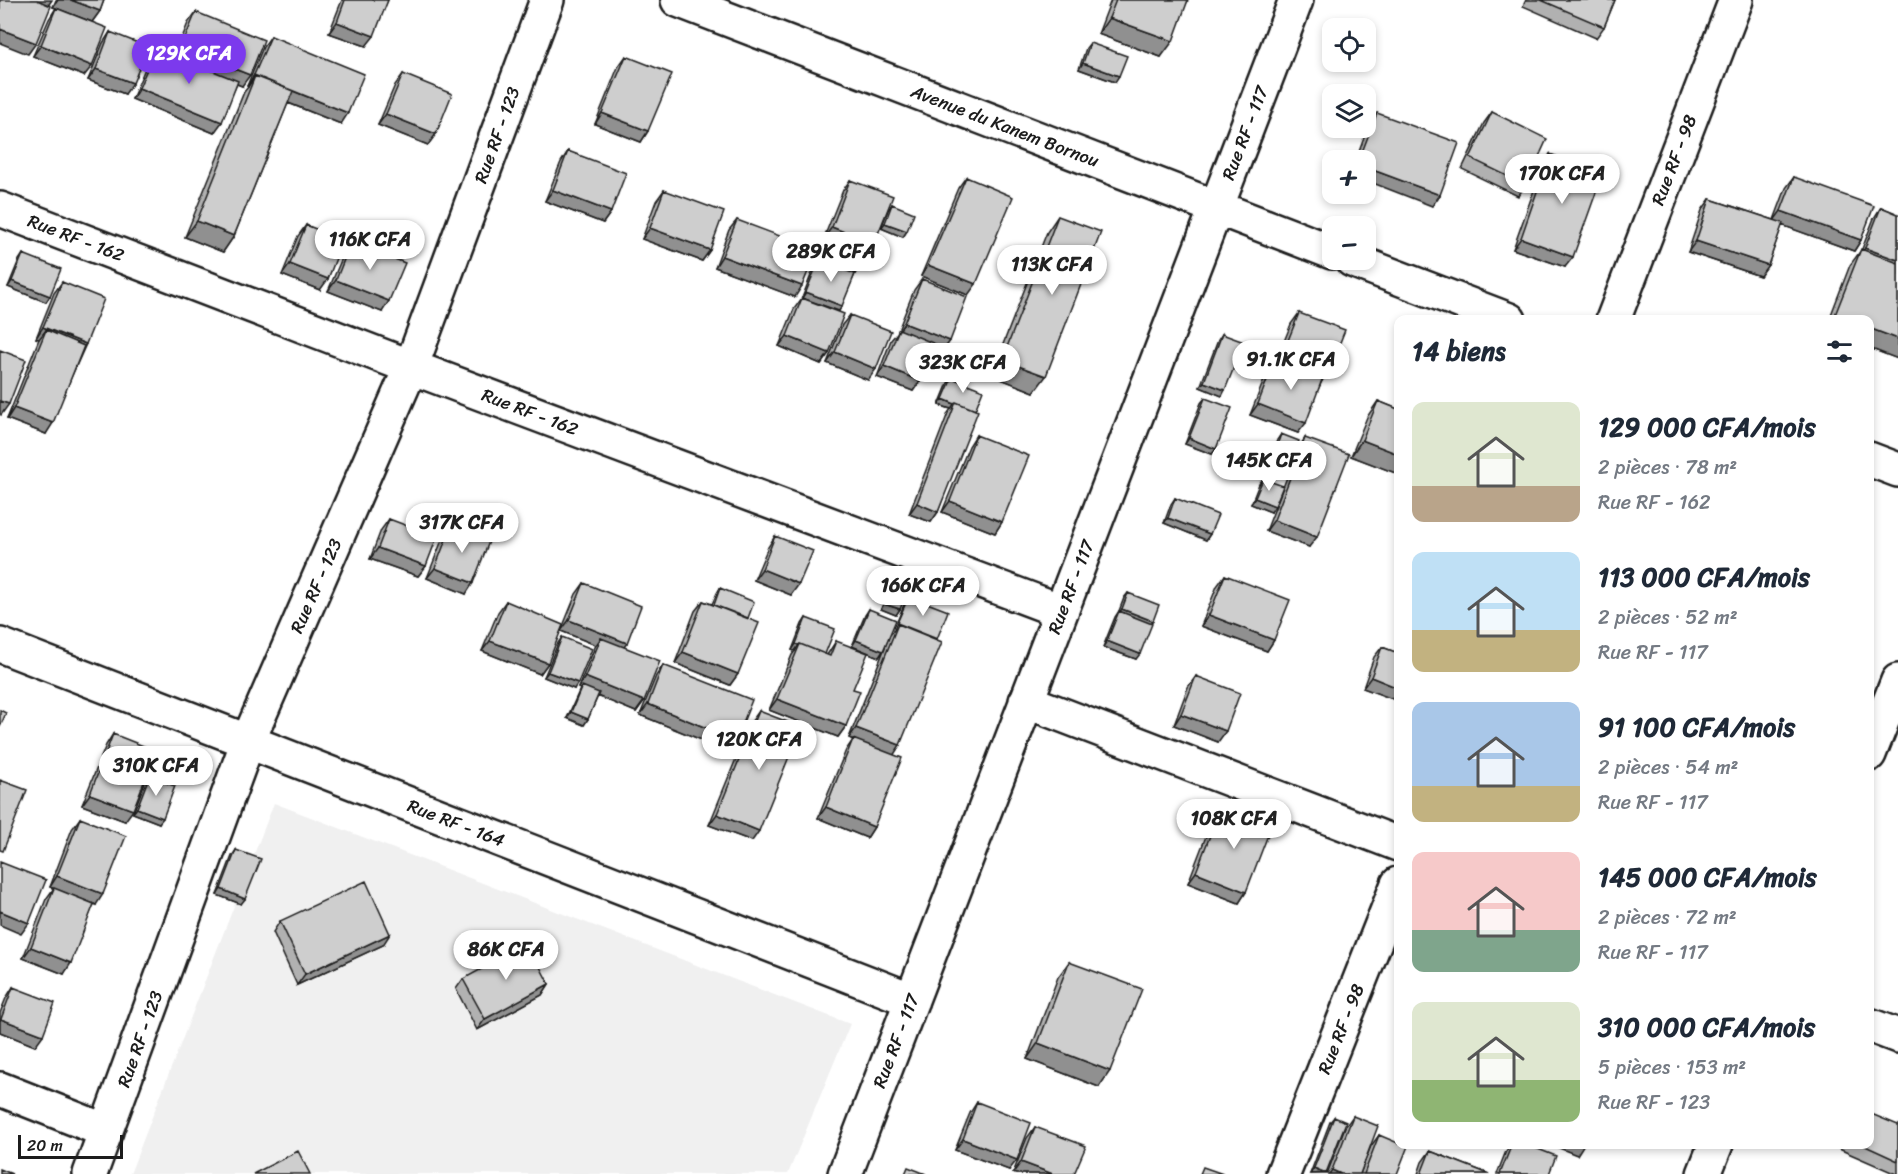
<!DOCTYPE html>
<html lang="fr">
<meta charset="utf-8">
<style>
:root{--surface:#fff;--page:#f6f6f7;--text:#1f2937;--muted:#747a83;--accent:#7c3aed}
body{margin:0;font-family:Sriracha,sans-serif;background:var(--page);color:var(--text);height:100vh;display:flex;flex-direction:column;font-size:22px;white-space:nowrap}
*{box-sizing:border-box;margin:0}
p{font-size:20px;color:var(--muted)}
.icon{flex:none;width:33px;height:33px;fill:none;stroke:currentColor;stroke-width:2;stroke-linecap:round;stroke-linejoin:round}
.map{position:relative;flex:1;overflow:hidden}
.drawer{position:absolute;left:1394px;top:315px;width:480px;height:834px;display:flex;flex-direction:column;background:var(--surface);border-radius:12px;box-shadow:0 3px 9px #0003}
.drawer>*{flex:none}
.controls{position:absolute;left:1322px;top:18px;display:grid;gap:12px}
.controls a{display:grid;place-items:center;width:54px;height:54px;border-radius:12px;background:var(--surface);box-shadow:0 3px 9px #0003;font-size:30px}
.scale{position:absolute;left:18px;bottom:15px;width:105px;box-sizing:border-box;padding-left:6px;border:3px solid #1c1c1c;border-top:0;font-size:16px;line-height:21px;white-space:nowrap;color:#1c1c1c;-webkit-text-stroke:4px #fff;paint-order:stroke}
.price{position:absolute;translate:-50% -51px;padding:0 14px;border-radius:21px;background:#fff;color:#222;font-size:20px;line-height:39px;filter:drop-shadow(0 2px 3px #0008)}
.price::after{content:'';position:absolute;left:50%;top:36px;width:18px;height:14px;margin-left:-9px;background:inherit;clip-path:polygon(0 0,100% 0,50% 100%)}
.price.on{background:var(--accent);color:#fff}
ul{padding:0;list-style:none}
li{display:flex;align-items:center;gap:18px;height:150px;padding:0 18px}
li span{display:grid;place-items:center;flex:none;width:168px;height:120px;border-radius:12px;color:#555}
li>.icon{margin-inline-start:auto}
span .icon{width:72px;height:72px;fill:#fffc;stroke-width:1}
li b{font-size:26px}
h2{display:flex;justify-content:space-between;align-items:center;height:72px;padding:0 18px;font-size:26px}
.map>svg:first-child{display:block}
.built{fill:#f0f0f0}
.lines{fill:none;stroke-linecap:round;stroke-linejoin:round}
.minor-casing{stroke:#1c1c1c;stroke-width:38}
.minor{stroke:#fff;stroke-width:33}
.wall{fill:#b1b1b1;stroke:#1c1c1c;stroke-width:1.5}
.shaded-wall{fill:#909090;stroke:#1c1c1c;stroke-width:1.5}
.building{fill:#cecece;stroke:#1c1c1c;stroke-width:1.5}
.labels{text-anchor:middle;stroke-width:5;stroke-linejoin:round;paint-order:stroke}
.street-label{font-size:18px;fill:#1c1c1c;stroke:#fff}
</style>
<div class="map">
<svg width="1898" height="1174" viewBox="0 0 1898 1174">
<rect width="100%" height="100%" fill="#fff"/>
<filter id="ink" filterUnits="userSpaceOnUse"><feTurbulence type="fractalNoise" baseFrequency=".0167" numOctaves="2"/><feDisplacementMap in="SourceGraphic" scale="12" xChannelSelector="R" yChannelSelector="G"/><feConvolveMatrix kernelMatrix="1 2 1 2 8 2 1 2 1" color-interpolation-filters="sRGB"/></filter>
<g filter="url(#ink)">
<!-- built -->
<path class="built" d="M274 803 850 1024 788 1174H130Z"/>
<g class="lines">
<!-- minor casing -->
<g class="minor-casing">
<path id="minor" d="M678 0 1332 252
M0 209 411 367 1061 611
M1352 260 1509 320
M1613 320 1736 0
M1869 459 1898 470
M0 645 912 1000
M1026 701 1398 844
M1869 754 1898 681
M1869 1025 1898 1036
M0 1089 106 1131
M90 1174 248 741 411 367 547 0
M845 1174 1296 0
M1283 1174 1398 884
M1704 1174 1716 1144"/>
</g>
<!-- minor -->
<use href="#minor" class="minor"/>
</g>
<!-- wall -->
<path class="wall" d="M56 0H104L100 11 92 22 84 76 33 56 49 19 56 8 53 7Z
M342 0H388L366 46 329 33Z
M1111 0H1188L1161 57 1098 34Z
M1526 0H1615L1604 27 1596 38 1523 6Z
M196 12 242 86 237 84 214 133 132 99 149 59 156 48 175 55 188 23Z
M110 32 125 94 88 80 103 43Z
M271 36 341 124 288 103 234 236 223 252 185 237 244 92 248 87 247 86 263 47Z
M1090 43 1115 82 1079 69 1086 48Z
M626 56 648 131 641 142 595 124 618 67Z
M403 74 428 145 378 125 395 85Z
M1492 112 1526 185 1518 196 1462 169 1484 123Z
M1377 113 1432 206 1365 160H1356L1369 124Z
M568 151 611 212 603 223 545 201 561 162Z
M1550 154 1565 267 1513 249 1543 165Z
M966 177 968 295 921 276 958 188Z
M1794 177 1861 240 1854 251 1782 225 1768 265 1760 276 1688 252 1702 210 1710 199 1774 220 1786 188Z
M850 180 874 244 866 254H864L858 269 855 274 839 311 802 298 815 265 818 261 815 260 843 190Z
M664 190 710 250 702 261 642 239 656 201Z
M892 204 907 231 903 237 881 228 888 210Z
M1881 207 1898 214V359L1869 348V320H1829L1850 265 1862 249 1874 218Z
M1058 216 1034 392 991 375 1047 232Z
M737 220 795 297 715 267 729 230Z
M306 225 320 290 282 275 298 236Z
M351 242 382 312 328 291 344 253Z
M23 254 50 296 46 302 8 287 19 260Z
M922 279 950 341 942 352 933 348 920 381 913 391 877 377 891 340 897 333 914 290Z
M62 282 86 344 46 434 7 419 39 339 36 338 54 293Z
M802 298 829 353 821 364 779 346 794 309Z
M1299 313 1322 381 1298 433 1250 415 1268 370 1275 359H1277L1291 324Z
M850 315 868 380 827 363 842 325Z
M1222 334V396L1200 387 1218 340Z
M952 378 975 410 938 512 931 522 909 514 948 413 951 409 939 405 948 383Z
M1205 398 1212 454 1185 444 1201 403Z
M1378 401 1398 409V474L1351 456 1367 417Z
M1281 434 1289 467 1285 472 1268 465 1277 440Z
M976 435 1002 522 995 533 942 512 969 446Z
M1305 438 1309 547 1266 531 1298 449Z
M1263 479 1271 512 1251 504 1259 484Z
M1175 498 1210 534 1206 540 1164 523 1171 504Z
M389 519 426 566 418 576 370 559 381 530Z
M452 524 466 594 427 578 444 535Z
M775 536 791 595 754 580 768 547Z
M1225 575 1274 640 1267 651 1201 626 1217 586Z
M584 583 624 647 644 701 636 712 598 696 588 719 584 725 567 718 580 689 578 688 594 649 596 645 561 631 576 594Z
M891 586 900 609 896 615 881 609 887 592Z
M720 588 748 618 738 674 730 685 675 663 695 611 703 601 712 604 717 593Z
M1128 593 1151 623 1136 659 1103 647 1115 617 1119 611 1124 598Z
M909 596 937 640 893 755 874 827 867 838 818 818 846 750 853 740 849 738 890 635 895 629H894L905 602Z
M506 601 548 663 540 674 482 651 498 612Z
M869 609 883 651 879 657 852 646 865 615Z
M806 618 825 654 827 655 836 641 853 689 846 726 838 737 769 710 792 655 795 651 792 650 802 624Z
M562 637 574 689 544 677 558 643Z
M1382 647 1398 653V701L1363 688 1374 657Z
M663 665 729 751 640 715 656 676Z
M1196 676 1218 742 1174 725 1188 687Z
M759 711 752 841 709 825 751 722Z
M113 734 125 821 82 805 106 745Z
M149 777 159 823 133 813 145 782Z
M1221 807 1246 892 1239 903 1188 883 1213 818Z
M80 818 96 905 94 904 64 974 23 958 46 899 54 888 59 890 50 887 72 829Z
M236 850 241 904 217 895 232 856Z
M280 921 383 945 297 985 273 932Z
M1069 962 1099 1087 1027 1059 1058 977Z
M463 979 549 984 542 995 477 1030 456 989Z
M13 987 35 1046 0 1032V1013L6 998Z
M977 1102 1009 1170 955 1150 970 1113Z
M1353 1116 1360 1174H1327L1345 1127Z
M1334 1117 1326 1174H1310L1330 1122Z
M1898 1125V1174H1896L1839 1149 1841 1144H1869Z
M1035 1127 1074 1174H1016L1013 1173 1027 1138Z
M1379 1135 1397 1174H1360L1371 1146Z
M1511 1144H1525L1549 1174H1497L1506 1151Z
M1430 1151 1489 1174H1418L1422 1162Z"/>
<!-- shaded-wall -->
<path class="shaded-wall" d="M30 0H52L47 7Z
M58 0H71L100 11 92 22 53 7Z
M1109 18 1173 41 1161 57 1098 34Z
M337 22 374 36 366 46 329 33Z
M0 29 36 43 28 54 0 43Z
M41 45 92 66 84 76 33 56Z
M181 48 250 75 242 86 174 58Z
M1083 63 1119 76 1115 82 1079 69Z
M96 69 133 83 125 94 88 80Z
M254 75 255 76 248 87 247 86Z
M255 76 348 113 341 124 251 88Z
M139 88 222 122 214 133 132 99Z
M602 113 648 131 641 142 595 124Z
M386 114 436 134 428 145 378 125Z
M1365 167 1440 195 1432 206 1365 180Z
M553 190 611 212 603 223 545 201Z
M1781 211 1861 240 1854 251 1773 222Z
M197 221 234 236 223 252 185 237Z
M885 223 907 231 903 237 881 228Z
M832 227 874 244 866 254 825 238 826 235 824 238Z
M650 228 710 250 702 261 642 239Z
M1521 238 1573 257 1565 267 1513 249Z
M1696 241 1768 265 1760 276 1688 252Z
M1865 248 1898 260V274L1858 259Z
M819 254 858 269 854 275 815 260Z
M722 256 802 286 795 297 715 267Z
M290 264 328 279 320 290 282 275Z
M928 265 976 284 968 295 921 276Z
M336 280 389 301 382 312 328 291Z
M12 281 50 296 46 302 8 287Z
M806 292 842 306 839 311 802 298Z
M1835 315 1848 320H1832Z
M904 323 950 341 942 352 897 334Z
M43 327 86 344 78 355 46 330 39 339 36 338Z
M1869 328 1898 339V359L1869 348Z
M787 336 829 353 821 364 779 346Z
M835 352 876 369 868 380 827 363Z
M1283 353 1329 370 1322 381 1276 364Z
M1002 360 1046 376 1034 392 991 375Z
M884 366 920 381 913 391 877 377Z
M1204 382 1225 390 1222 396 1200 387Z
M943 399 954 404 951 409 939 405Z
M0 401 9 404 1 415 0 414Z
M1258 404 1306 423 1298 433 1250 415Z
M14 408 53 423 46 434 7 419Z
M1189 438 1216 449 1212 454 1185 444Z
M1362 440 1398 454V474L1351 456Z
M1272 460 1289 467 1285 472 1268 465Z
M1255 498 1275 506 1271 512 1251 504Z
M950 501 1002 522 995 533 942 512Z
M917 503 938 512 931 522 909 514Z
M1168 518 1210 534 1206 540 1164 523Z
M1274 520 1317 537 1309 547 1266 531Z
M378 548 426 566 418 576 370 559Z
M435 568 473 583 466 594 427 578Z
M762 569 799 584 791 595 754 580Z
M884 604 900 609 896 615 881 609Z
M1122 609 1153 621 1149 626 1118 614Z
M1209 615 1274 640 1267 651 1201 626Z
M569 620 627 643 619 654 601 638 596 645 561 631Z
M856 640 883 651 879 657 852 646Z
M490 641 548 663 540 674 482 651Z
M1107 641 1140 654 1136 659 1103 647Z
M796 644 799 645 795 651 792 650Z
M683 652 738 674 730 685 675 663Z
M548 672 578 683 574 689 544 677Z
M585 677 644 701 636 712 580 689 582 686 580 689 578 688Z
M1371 677 1398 688V701L1363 688Z
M777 699 846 726 838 737 769 710Z
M648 704 736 740 729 751 640 715Z
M571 712 588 719 584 725 567 718Z
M1181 714 1226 731 1218 742 1174 725Z
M856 728 900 745 893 756 849 738Z
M90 794 133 810 125 821 82 805Z
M826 807 874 827 867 838 818 818Z
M137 808 163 818 159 823 133 813Z
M717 814 759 831 752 841 709 825Z
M1196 872 1246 892 1239 903 1188 883Z
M57 876 103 894 96 905 50 887Z
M221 889 245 899 241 904 217 895Z
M0 911 29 923 21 934 0 925Z
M390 934 383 945 297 985 305 974Z
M31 947 71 963 64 974 23 958Z
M549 984 542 995 477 1030 485 1019Z
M1 1019 43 1035 35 1046 0 1032V1021Z
M1038 1043 1110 1071 1099 1087 1027 1059Z
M963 1139 1017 1160 1009 1170 955 1150Z
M1549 1144H1584L1577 1155Z
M1021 1162 1053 1174H1016L1013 1173Z
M1314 1168 1326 1173 1310 1174Z
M1332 1170 1341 1174H1329Z"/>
<!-- building -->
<path class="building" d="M0 0H37L51 6 36 43 0 29Z
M71 0H104L100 11Z
M345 0H388L374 36 337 22Z
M1116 0H1188L1173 41 1109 18Z
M1541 0H1615L1604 27Z
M56 8 107 28 92 66 41 45Z
M196 12 264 40 250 75 181 48Z
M110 32 148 47 133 83 96 69Z
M271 36 364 74 348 113 254 75Z
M1090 43 1127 56 1119 76 1083 63Z
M156 48 238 81 222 122 139 88Z
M626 56 672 74 648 131 602 113Z
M403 74 452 94 436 134 386 114Z
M255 76 293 91 234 236 197 221Z
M1492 112 1547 139 1526 185 1470 158Z
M1377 113 1459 143 1440 195 1365 167V160H1359Z
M568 151 626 173 611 212 553 190Z
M1550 154 1603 173 1573 257 1521 238Z
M966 177 1013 197 976 284 928 265Z
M1794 177 1874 206 1861 240 1781 211Z
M850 180 893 196 874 244 832 227Z
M664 190 724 212 710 250 650 228Z
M1710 199 1783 223 1768 265 1696 241Z
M892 204 914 213 907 231 885 223Z
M1881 207 1898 214V260L1865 248Z
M1058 216 1101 232 1046 376 1002 360Z
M737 220 817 250 802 286 722 256Z
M306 225 343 240 328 279 290 264Z
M826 235 865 250 858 269 819 254Z
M351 242 405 263 389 301 336 280Z
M1861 249 1898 263V339L1869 328V320H1848L1835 315Z
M23 254 61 269 50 296 12 281Z
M819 260 855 274 842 306 806 292Z
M922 279 967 297 950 341 904 323Z
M62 282 104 299 86 344 43 327Z
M802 298 844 314 829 353 787 336Z
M1299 313 1345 330 1329 370 1283 353Z
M850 315 891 331 876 369 835 352Z
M899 329 935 344 920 381 884 366Z
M46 330 84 346 53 423 14 408Z
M1222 334 1244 342 1225 390 1204 382Z
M0 350 26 360 9 404 0 401Z
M1275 359 1323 377 1306 423 1258 404Z
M952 378 983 390 975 410 956 402 955 404 943 399Z
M1205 398 1232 408 1216 449 1189 438Z
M1378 401 1398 409V454L1362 440Z
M956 402 978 411 938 512 917 503Z
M1281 434 1299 441 1289 467 1272 460Z
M976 435 1029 456 1002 522 950 501Z
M1305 438 1349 454 1317 537 1274 520Z
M1263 479 1283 486 1275 506 1255 498Z
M1175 498 1218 515 1210 534 1168 518Z
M389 519 437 537 426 566 378 548Z
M452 524 490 539 473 583 435 568Z
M775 536 813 551 799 584 762 569Z
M1225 575 1290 600 1274 640 1209 615Z
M584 583 641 606 627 643 569 620Z
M891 586 907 592 900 609 884 604Z
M720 588 754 602 748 618 714 605Z
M1128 593 1159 605 1153 621 1122 609Z
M909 596 948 611 937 639 897 623Z
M506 601 563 625 548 663 490 641Z
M703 601 759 623 738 674 683 652Z
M869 609 896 620 883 651 856 640Z
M1119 611 1152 624 1140 654 1107 641Z
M806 618 835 629 825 654 800 644 799 645 796 644Z
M898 624 942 642 900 745 856 728Z
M562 637 592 649 578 683 548 672Z
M601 638 660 661 644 701 585 677Z
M836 641 868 653 853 689 860 691 846 726 777 699 800 644 830 656Z
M1382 647 1398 653V688L1371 677Z
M663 665 752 700 736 740 648 704Z
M1196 676 1240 693 1226 731 1181 714Z
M582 686 599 693 588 719 571 712Z
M0 710 6 713 0 727Z
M759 711 801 727 759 831 717 814Z
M113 734 156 751 133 810 90 794Z
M853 739 902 758 874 827 826 807Z
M149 777 175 786 163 818 137 808Z
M0 780 27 790 3 851 0 850Z
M1221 807 1271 827 1246 892 1196 872Z
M80 818 126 836 103 894 57 876Z
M236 850 261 859 245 899 221 889Z
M0 862 46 880 29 923 0 911Z
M366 881 390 934 305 974 280 921Z
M54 888 94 904 71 963 31 947Z
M528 944 549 984 485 1019 463 979Z
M1069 962 1142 989 1110 1071 1038 1043Z
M13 987 55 1003 43 1035 1 1019Z
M977 1102 1031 1123 1017 1160 963 1139Z
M1869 1113 1898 1125V1161L1861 1144H1869Z
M1353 1116 1378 1126 1360 1174H1341L1332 1170Z
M1334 1117 1346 1122 1326 1173 1314 1168Z
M1035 1127 1086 1146 1074 1174H1053L1021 1162Z
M1379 1135 1398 1143V1144H1403L1408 1146 1397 1174H1364Z
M1512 1144H1525L1556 1156 1549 1174H1500Z
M298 1151 310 1174H253Z
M1430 1151 1489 1174H1421Z
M908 1167 926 1174H905Z
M1203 1167 1223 1174H1200Z
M0 1169 12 1174H0Z"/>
</g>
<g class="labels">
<!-- street labels -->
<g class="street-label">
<text transform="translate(1005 126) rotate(21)" y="6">Avenue du Kanem Bornou</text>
<text transform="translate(1245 133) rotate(-69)" y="6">Rue RF - 117</text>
<text transform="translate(497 135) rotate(-70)" y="6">Rue RF - 123</text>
<text transform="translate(1674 160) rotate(-69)" y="6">Rue RF - 98</text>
<text transform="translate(76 238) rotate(21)" y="6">Rue RF - 162</text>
<text transform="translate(530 412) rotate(21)" y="6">Rue RF - 162</text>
<text transform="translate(316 586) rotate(-66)" y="6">Rue RF - 123</text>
<text transform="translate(1071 587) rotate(-69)" y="6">Rue RF - 117</text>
<text transform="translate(456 823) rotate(21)" y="6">Rue RF - 164</text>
<text transform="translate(1341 1029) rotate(-68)" y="6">Rue RF - 98</text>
<text transform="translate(140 1039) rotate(-70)" y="6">Rue RF - 123</text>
<text transform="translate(896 1041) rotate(-69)" y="6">Rue RF - 117</text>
</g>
</g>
</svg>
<div class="controls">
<a><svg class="icon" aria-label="locate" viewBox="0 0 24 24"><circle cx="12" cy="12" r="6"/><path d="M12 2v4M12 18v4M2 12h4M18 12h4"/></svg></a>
<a><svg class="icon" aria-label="layers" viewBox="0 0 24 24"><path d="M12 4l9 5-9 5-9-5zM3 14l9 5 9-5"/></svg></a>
<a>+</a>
<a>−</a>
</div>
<div class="scale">20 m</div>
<b class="price on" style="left:189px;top:85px">129K CFA</b>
<b class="price" style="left:1562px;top:205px">170K CFA</b>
<b class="price" style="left:370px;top:271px">116K CFA</b>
<b class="price" style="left:831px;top:283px">289K CFA</b>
<b class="price" style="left:1052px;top:296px">113K CFA</b>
<b class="price" style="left:1291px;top:391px">91.1K CFA</b>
<b class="price" style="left:963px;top:394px">323K CFA</b>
<b class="price" style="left:1269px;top:492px">145K CFA</b>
<b class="price" style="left:462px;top:554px">317K CFA</b>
<b class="price" style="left:923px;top:617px">166K CFA</b>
<b class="price" style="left:759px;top:771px">120K CFA</b>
<b class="price" style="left:156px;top:797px">310K CFA</b>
<b class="price" style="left:1234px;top:850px">108K CFA</b>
<b class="price" style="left:506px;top:981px">86K CFA</b>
<section class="drawer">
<h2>14 biens<svg class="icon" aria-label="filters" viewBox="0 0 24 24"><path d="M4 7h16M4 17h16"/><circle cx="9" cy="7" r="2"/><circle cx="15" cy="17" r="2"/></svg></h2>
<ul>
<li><span style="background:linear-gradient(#dfe7d0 70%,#b9a48a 0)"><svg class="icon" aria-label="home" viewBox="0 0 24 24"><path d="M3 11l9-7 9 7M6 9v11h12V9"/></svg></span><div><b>129 000 CFA/mois</b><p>2 pièces · 78 m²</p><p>Rue RF - 162</p></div></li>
<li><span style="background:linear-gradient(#bfe0f5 65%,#c2b280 0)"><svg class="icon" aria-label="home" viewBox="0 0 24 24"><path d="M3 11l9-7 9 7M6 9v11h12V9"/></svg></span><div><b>113 000 CFA/mois</b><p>2 pièces · 52 m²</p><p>Rue RF - 117</p></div></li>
<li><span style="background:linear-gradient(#a9c7e8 70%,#c2b280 0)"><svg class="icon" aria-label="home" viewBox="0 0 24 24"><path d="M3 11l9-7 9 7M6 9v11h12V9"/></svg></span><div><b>91 100 CFA/mois</b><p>2 pièces · 54 m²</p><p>Rue RF - 117</p></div></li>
<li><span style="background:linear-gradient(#f6c9c9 65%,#7fa58c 0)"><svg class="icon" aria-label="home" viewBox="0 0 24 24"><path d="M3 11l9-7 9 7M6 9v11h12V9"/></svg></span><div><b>145 000 CFA/mois</b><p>2 pièces · 72 m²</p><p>Rue RF - 117</p></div></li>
<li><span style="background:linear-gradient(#dfe7d0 65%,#8fb573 0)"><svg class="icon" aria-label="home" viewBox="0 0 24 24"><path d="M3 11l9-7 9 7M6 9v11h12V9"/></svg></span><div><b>310 000 CFA/mois</b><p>5 pièces · 153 m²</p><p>Rue RF - 123</p></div></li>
</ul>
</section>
</div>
